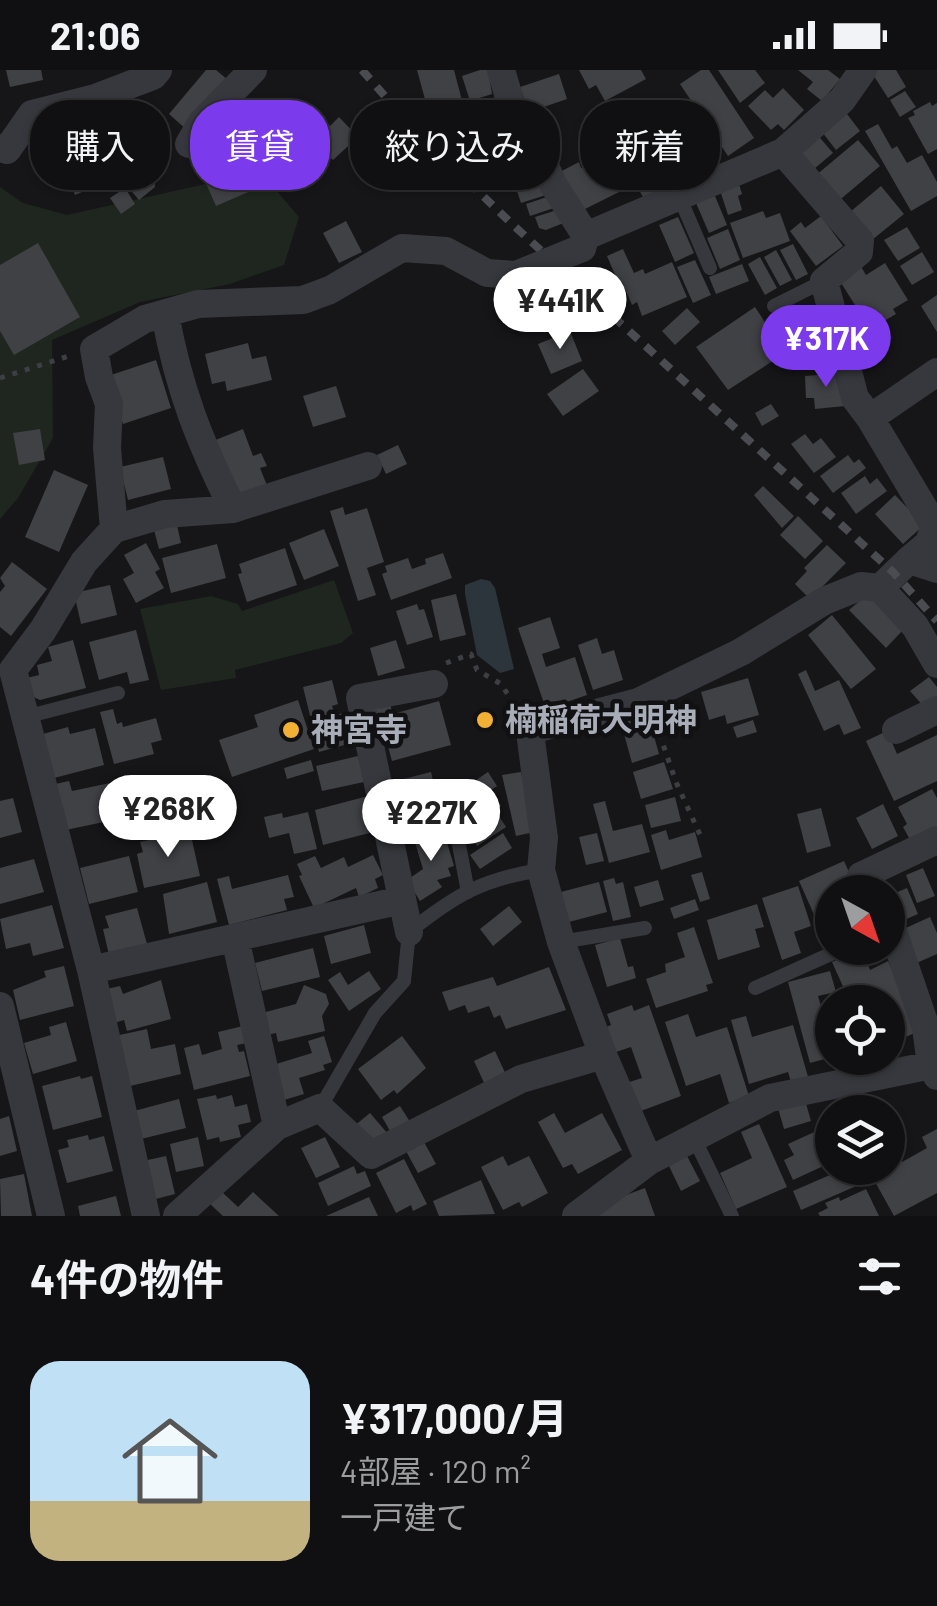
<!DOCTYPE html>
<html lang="ja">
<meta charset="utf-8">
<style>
:root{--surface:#101012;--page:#19191b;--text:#f1f3f6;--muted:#9c9d9f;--line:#303032;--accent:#7c3aed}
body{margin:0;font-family:Barlow,"Noto Sans JP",sans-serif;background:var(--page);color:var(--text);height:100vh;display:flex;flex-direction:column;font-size:38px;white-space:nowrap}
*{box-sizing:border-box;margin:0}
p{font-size:32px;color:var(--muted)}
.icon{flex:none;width:55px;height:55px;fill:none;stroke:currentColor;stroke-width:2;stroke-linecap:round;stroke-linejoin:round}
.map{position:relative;height:1146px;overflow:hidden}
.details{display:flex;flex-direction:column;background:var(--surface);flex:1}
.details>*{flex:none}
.top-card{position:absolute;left:30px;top:30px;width:878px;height:90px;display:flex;gap:20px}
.needle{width:65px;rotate:140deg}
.controls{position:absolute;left:815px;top:805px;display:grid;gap:20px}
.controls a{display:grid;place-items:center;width:90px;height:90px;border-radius:50%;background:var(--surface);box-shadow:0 2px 8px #0004,0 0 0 2px var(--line);font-size:50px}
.price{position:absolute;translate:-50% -85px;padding:0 22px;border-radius:35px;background:#fff;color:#222;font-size:32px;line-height:65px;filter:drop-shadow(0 2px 5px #0008)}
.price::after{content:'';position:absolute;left:50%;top:60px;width:30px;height:22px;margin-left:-15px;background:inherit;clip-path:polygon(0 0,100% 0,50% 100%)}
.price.on{background:var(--accent);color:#fff}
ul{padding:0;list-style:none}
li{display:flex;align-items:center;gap:30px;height:250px;padding:0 30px}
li+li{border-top:2px solid var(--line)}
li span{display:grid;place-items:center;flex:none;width:280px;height:200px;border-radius:30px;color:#555}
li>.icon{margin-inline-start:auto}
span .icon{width:120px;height:120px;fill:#fffc;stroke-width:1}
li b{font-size:42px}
h2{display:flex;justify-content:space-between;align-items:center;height:120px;padding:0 30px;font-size:42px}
.pill{padding:0 35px;border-radius:40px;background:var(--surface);box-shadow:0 2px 8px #0004,0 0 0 2px var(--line);font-size:35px;line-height:90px}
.pill.on{background:var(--accent);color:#fff}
.status{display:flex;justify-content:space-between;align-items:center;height:70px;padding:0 50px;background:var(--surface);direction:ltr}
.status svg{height:28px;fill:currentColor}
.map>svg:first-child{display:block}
.green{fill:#1e261f}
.water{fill:#2c353c}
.building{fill:#404145}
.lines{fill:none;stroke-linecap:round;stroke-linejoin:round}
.path{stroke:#3d3f44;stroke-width:5;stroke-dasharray:5 8;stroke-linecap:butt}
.lane{stroke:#37383d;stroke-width:14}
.street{stroke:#37383d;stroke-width:28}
.rail{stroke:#4a4c52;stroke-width:8;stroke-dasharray:12 10;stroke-linecap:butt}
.street-bridge{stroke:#37383d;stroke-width:28}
.poi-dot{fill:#f2b134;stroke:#111113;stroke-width:4}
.labels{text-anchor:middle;stroke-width:9;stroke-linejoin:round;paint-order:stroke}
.poi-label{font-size:32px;font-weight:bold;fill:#a8adb8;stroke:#111113;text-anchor:start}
</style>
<div class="status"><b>21:06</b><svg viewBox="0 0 49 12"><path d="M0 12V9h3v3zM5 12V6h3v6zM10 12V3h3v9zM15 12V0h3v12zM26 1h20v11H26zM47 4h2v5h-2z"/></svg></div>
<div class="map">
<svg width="937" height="1146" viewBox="0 0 937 1146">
<rect width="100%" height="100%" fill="#161618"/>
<!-- green -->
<path class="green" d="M228 109 270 113 299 147 284 195 230 214 140 232 52 270 53 368 18 428 0 449V117L23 133 67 145Z
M334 510 353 563 341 573 235 600 236 608 161 620 140 539 211 526 238 534 242 541Z"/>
<!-- water -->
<path class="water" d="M481 509 490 511 495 518 514 599 500 603 477 585 465 524V515Z"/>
<!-- building -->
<path class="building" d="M6 0H41L43 10 10 17Z
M206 0H216L228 10 187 60 169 44Z
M417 0H454L465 42 431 51Z
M480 0H488L492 24 470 31 462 6Z
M579 0H641L646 9 605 31 596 15 589 19Z
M701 0H709L754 68 728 86 680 14Z
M718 0H755L765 13 740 33Z
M798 0H828L840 9 822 31 807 19 813 12Z
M878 0H896L906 17 888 28 872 3Z
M559 4 567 29 529 42 520 17Z
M783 18 804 40 784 60 778 54 771 60 748 36 765 20 773 28Z
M905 21 916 37 900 47 890 30Z
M499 26 503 39 498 41 502 54 482 61 474 34Z
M625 29 674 113 645 130 635 114 641 111 602 42Z
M930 32 932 36 937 33V79L928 84 908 48 915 45 913 41Z
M844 40 860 61 836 80 819 58Z
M339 47 358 67 333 90 311 66 326 51 330 56Z
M40 54 55 63 43 84 27 74Z
M878 54 892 79 897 76 907 93 922 85 937 112V126L911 141 865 61Z
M510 55 514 69 489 77 485 64Z
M815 62 833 83 808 104 790 83Z
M521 70 524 82 496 90 492 78Z
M858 70 880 96 836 133 815 106Z
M286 71 306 90 285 113 264 94Z
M87 76 103 113 75 125 60 89Z
M614 82 631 116 581 141 558 103 579 92 581 98Z
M527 83 531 96 505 105 500 92Z
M241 93 253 120 216 136 204 109Z
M534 97 539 110 513 119 509 106Z
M150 99 154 105 155 117 139 130 128 117Z
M738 111 742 124 738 126 742 140 728 145 719 117Z
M542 113 546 125 521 133 517 121Z
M881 116 904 144 872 170 850 142Z
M125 118 135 134 121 144 110 128Z
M550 126 554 138 530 146 526 134Z
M715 126 727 155 709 163 696 133Z
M560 139 566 152 546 160 539 158 535 147Z
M763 141 766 148 780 143 790 171 743 188 730 153Z
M821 146 843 176 816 196 790 161 801 152 805 158Z
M678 147 694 183 675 192 659 155Z
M346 151 362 182 339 193 323 163Z
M907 157 920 178 898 191 884 170Z
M728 159 740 190 720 199 707 168Z
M38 173 80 247 14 285 0 261V195Z
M793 174 808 204 796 210 780 180Z
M623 179 634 203 643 199 645 204 672 192 687 227 642 246 637 232 632 235 622 212 619 214 607 186Z
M776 180 792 210 780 216 764 187Z
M922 182 934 202 912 215 900 196Z
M760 187 777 218 765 225 748 194Z
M695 190 711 225 693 233 677 197Z
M885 193 908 230 893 239 896 244 879 254 874 245 865 251 838 208 860 195 866 205Z
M742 194 749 211 716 224 709 207Z
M937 225V262L921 236Z
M755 237 785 283 728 320 696 277Z
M812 237 828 275H824L827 281 798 294 779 251Z
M687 238 700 252 675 275 662 261Z
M570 261 582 291 551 304 538 274Z
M248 273 252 289 266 286 272 310 227 321 225 311 212 314 205 284Z
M156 290 171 338 123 354 108 306Z
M583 299 599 321 563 346 547 324Z
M842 303 845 336 815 339 814 328H806L805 306Z
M336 316 346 347 313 357 303 326Z
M771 334 779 346 762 356 755 343Z
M40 359 45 390 19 395 13 363Z
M243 359 253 386 261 383 267 396 260 398 268 418 239 429 208 373Z
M805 364 813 374 821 368 836 387 814 403 791 374Z
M398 375 407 394 386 404 377 385Z
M848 385 854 393 859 389 866 398 833 423 820 406Z
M163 387 171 419 128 430 120 397Z
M54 400 88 415 59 482 25 467Z
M865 406 870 414 877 408 887 421 856 444 841 423Z
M763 416 794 446 782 458 754 425Z
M895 425 924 455 903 474 875 444Z
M343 437 345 445 367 438 384 492 367 498 376 525 358 531 330 441Z
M798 446 823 471 805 489 780 465Z
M176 451 181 473 159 479 153 456Z
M324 459 339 496 304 510 289 473Z
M146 473 160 499 155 502 164 518 136 533 123 509 134 503 124 485Z
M217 474 226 508 171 523 162 488Z
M827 475 846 493 810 529 795 514 807 501 804 498Z
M285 478 297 515 247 532 238 504 242 503 239 494Z
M443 483 452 508 391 530 382 504 387 502 385 496 408 488 412 499 426 494 425 489Z
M12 492 47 519 11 566 0 557V522L5 516 0 508Z
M110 515 117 545 81 554 74 523Z
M869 523 903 560 886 578 849 540Z
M456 524 466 565 440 571 431 530Z
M417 534 419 540 424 539 433 567 407 575 396 541Z
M832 545 876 599 851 619 808 565Z
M550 547 560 578 542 584 546 597 575 587 587 625 546 639 518 558Z
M136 560 149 610 130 614 127 602 99 610 89 572Z
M597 568 602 584 614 580 623 610 593 620 578 575Z
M73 570 86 618 40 630 27 624 23 609 39 605 37 595 52 591 48 577Z
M396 570 405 598 378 606 370 578Z
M806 600 815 621 839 610 861 658 844 665 839 654 824 661 798 604Z
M929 607 937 617V627L925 638 910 621Z
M748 608 759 645 727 654 725 645 709 650 701 622Z
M332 610 338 634 332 636 335 645 348 642 355 672 319 682 303 617Z
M298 630 314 679 232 707 219 670 258 657 254 645Z
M439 631 451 675 392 691 384 662 381 663 368 640 390 634 393 644Z
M113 639 117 654 122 652 123 657 156 648 162 670 151 673 154 684 114 694 100 642Z
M648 645 659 684 632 693 621 653Z
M753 650 757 662 737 668 733 657Z
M68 657 70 664 95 658 104 695 54 708 43 664Z
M887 661 897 684 937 665V711L894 731 866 671Z
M358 686 364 712 322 721 316 696Z
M311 690 314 701 287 709 284 698Z
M664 692 673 719 641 729 633 702Z
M431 702 439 736 404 744 396 711Z
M488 702 497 716 466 737 457 723Z
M521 702 534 762 516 766 502 705Z
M69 711 72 721 110 713 118 749 61 761 51 715Z
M932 719 937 728V762L913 775 903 757 907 754 898 737Z
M493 724 501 736 471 757 462 745Z
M368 726 377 761 323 775 315 740Z
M675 727 681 751 651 758 645 735Z
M13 728 22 762 0 768V731Z
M605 731 613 761 642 754 650 782 609 793 593 734Z
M883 734 898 766 872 779 856 748Z
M821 738 831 776 807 783 797 744Z
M308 742 317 779 294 784 289 763 269 768 264 747 282 743 283 748Z
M497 743 506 757 477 776 468 763Z
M443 759 454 796 448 798 451 806 437 810 442 817 420 831 407 810 423 799 414 769Z
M666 760 669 770 695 762 702 787 661 800 651 765Z
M190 761 200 806 144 818 137 784 143 782 140 772Z
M503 763 512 778 480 799 470 785Z
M597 763 604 791 586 795 579 767Z
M373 785 383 805 375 809 378 818 359 827 356 818 314 838 299 806 302 805 297 794 315 786 321 798 344 787 348 797Z
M129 786 138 822 89 834 80 798Z
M34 789 44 822 0 834V798Z
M844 791 858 822H832V842L816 849 799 811Z
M923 798 935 826 917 833 906 805Z
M702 802 710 829 700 832 691 805Z
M288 805 294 827 284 829 287 840 229 855 217 809 229 806 232 819Z
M614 808 616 814 623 812 631 847 613 851 603 811Z
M658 810 664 830 640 837 634 817Z
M207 812 217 852 169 864 163 824Z
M599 812 607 842 565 853 557 823Z
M798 816 811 856 794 862 801 883 782 890 762 828Z
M907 818 918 844 888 857V826Z
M695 829 699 840 674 849 670 838Z
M757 834 764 857 755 859 760 877 718 890 707 850Z
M52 835 64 878 33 886 30 873 6 879 0 849Z
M509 836 522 852 493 876 480 859Z
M137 838 147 874 109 885 103 859 109 858 105 846Z
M930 847 937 863V884L912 895 897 862Z
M364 855 371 883 331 894 324 866Z
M694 857 713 913 706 915 708 921 656 938 646 909 666 902 665 894 685 887 677 863Z
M620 868 628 897 633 896 636 908 607 917 595 875Z
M313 878 320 907 262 921 255 893Z
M864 878H874L877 884 866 889 870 900 888 891 919 961 899 970 888 945V932H850L832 892Z
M64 896 74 936 20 950 13 920 46 907 44 901Z
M549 897 566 940 506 959 500 945 494 948 489 936 468 943 465 935 449 941 442 922 493 907 497 916Z
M369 901 381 919 349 941 328 910 340 902 348 915Z
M830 901 836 922 818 926 824 946 832 944V987L810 993 788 912Z
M161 910 171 949 127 961 124 950 111 954 102 920 120 916 123 924Z
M304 915 326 924 329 934 322 946 325 961 278 972 276 963 267 965 262 943 296 934Z
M632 935 634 941 649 935 681 1026 633 1044 623 1014 642 1008 631 977 613 983 604 958 611 955 607 944Z
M688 944 696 967 727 957 749 1026 729 1033 720 1004 686 1016 665 952Z
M746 946 752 967 793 955 809 1010 792 1015 788 1002 749 1014 731 950Z
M66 952 77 991 33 1004 24 973 51 965 49 957Z
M243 956 247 973 237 975 239 982 244 981 250 1006 194 1020 184 978 199 974 202 985 222 979 218 962Z
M147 959 151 979 175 974 181 1004 126 1017 115 966Z
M324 966 332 992 323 995 325 1000 299 1008 304 1024 284 1030 273 995 312 983 308 971Z
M402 966 426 998 397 1024 394 1020 381 1030 358 999Z
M495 981 507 1007 486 1017 474 991Z
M80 1006 81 1009 92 1006 102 1047 53 1060 42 1016Z
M216 1025 217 1029 232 1025 235 1037 247 1034 251 1052 238 1055 241 1067 220 1072 219 1067 207 1070 197 1029Z
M179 1029 186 1058 141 1069 134 1041Z
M805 1030 811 1051 784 1059 778 1038Z
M400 1036 412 1055 393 1066 382 1047Z
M370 1043 388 1064 371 1078 353 1057Z
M554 1043 565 1063 602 1043 622 1080 578 1104 572 1094 563 1098 538 1052Z
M9 1046 17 1081 0 1086V1049Z
M759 1054 787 1117 736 1139 720 1103 752 1088 741 1062Z
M832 1054V1092L793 1110 784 1090 794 1085 788 1074Z
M937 1059V1123L894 1146 868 1099 888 1098V1088L897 1083 902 1092 927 1078 922 1067Z
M88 1065 89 1070 104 1066 113 1101 67 1113 58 1080 69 1077 67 1070Z
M198 1067 204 1096 176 1102 170 1074Z
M325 1067 340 1097 316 1108 301 1078Z
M424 1072 436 1094 418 1103 406 1081Z
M166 1086 175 1124 152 1130 143 1091Z
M503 1086 508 1096 529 1086 548 1123 522 1137 519 1132 503 1140 481 1097Z
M687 1086 700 1111 681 1121 669 1096Z
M404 1089 427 1134 413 1141 411 1135 396 1143 376 1103Z
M354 1096 357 1104 365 1101 371 1116 328 1136 318 1113Z
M846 1098H854L861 1114 801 1140 793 1121Z
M24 1104 32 1146H1L0 1109Z
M481 1110 495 1144 439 1146 433 1131Z
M645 1118 655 1146H590L610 1131Z
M866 1119 879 1146H820L818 1143 828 1138 825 1133 839 1127 840 1131Z
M221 1121 238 1137 253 1122 279 1146H223L209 1133Z
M116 1126 121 1146H80L78 1136Z
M369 1127 378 1146H326Z"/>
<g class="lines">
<!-- path -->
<path class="path" d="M0 308 69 286
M446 593 471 584 477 600 501 614 519 642
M655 651 676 712 702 769"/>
<!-- lane -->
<path class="lane" d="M679 126 710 198
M774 236 824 211
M25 647 118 623
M455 754 468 822
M561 872 645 858
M755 918 844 878
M320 1038 375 943 404 911 409 862C455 825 483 809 541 800
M694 1068 732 1146"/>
<!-- street -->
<path class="street" d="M501 0 516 51 535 74 553 114 586 166
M189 74 202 52 253 0
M0 78 7 80 32 44 95 28 153 6 158 0
M783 82 860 171 859 182 824 211 855 328 870 348
M582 178 586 166 783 82 842 30 863 0
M165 244C179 320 199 370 233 439
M114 459 107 378 109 334 99 307 94 279 145 249 198 234 303 230 330 220 402 178 446 181 487 203 516 205
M909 490 928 474 935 457 870 348 937 302
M937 499 909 490 880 518 915 556 937 594
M896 660 937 640
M867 822 861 806 937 770
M409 862 360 628 434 614
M888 866 894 864 926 958 931 994 937 1006
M235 868 277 1056
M91 900 402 830
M0 936 51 1146
M649 1091 603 985 561 872 541 800 544 768 531 670 535 659 638 632 741 582 824 531 861 516 880 518
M146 1146 91 900 13 600 43 560 84 492 114 459 165 444 233 439 368 396
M177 1146 277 1056 320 1038 371 1085 521 1009 603 985
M576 1146 649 1091 770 1028 937 994"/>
<!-- rail -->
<path class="rail" d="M362 0 413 58 513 155 893 502 937 551"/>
<!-- street-bridge -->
<path class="street-bridge" d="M516 205 582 178"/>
</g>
<!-- markers -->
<g class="poi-dot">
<circle cx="485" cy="650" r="10"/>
<circle cx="291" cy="660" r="10"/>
</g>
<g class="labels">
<!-- poi labels -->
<g class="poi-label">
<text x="505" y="661">楠稲荷大明神</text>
<text x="311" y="671">神宮寺</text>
</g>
</g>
</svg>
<div class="controls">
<a><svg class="needle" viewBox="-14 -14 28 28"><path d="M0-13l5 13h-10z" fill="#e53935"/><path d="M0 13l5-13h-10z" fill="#9c9d9f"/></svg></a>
<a><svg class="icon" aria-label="locate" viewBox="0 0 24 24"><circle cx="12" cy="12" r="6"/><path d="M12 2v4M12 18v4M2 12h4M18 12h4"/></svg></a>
<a><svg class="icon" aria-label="layers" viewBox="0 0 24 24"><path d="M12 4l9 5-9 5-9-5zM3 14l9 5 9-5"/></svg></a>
</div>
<b class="price" style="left:560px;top:282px">¥441K</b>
<b class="price on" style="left:826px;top:320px">¥317K</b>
<b class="price" style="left:168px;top:790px">¥268K</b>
<b class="price" style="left:431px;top:794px">¥227K</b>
<div class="top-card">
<a class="pill">購入</a>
<a class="pill on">賃貸</a>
<a class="pill">絞り込み</a>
<a class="pill">新着</a>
</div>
</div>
<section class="details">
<h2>4件の物件<svg class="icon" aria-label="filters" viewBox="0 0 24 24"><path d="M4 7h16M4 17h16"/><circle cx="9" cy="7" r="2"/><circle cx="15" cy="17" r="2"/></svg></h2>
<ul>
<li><span style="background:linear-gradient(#bfe0f5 70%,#c2b280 0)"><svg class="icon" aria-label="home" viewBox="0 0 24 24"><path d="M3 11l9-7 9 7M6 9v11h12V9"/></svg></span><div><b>¥317,000/月</b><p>4部屋 · 120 m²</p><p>一戸建て</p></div></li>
</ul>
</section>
